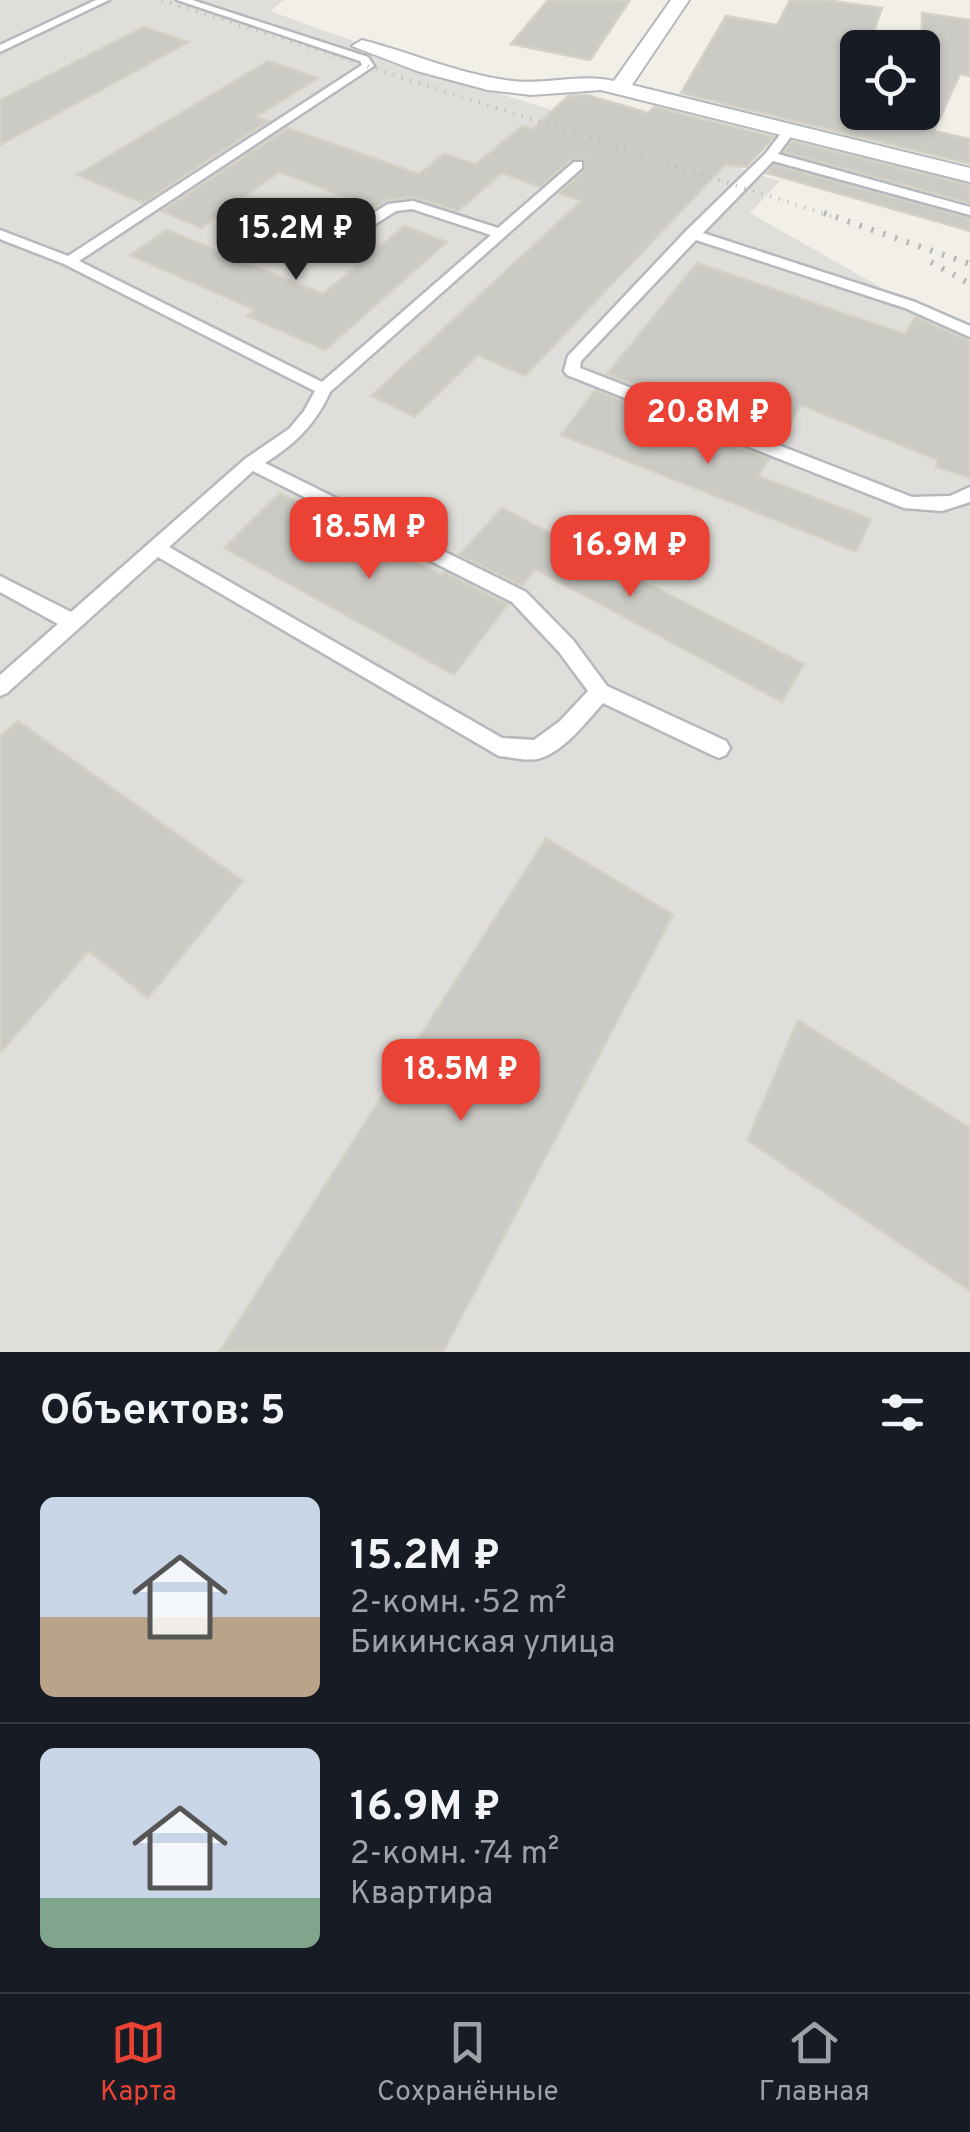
<!DOCTYPE html>
<html lang="ru">
<meta charset="utf-8">
<style>
:root{--surface:#171b24;--page:#20242c;--text:#f1f3f6;--muted:#9ea1a6;--line:#363941;--accent:#ea4335}
body{margin:0;font-family:Overpass,sans-serif;background:var(--page);color:var(--text);height:100vh;display:flex;flex-direction:column;font-size:38px;white-space:nowrap}
*{box-sizing:border-box;margin:0}
p{font-size:32px;color:var(--muted)}
.icon{flex:none;width:55px;height:55px;fill:none;stroke:currentColor;stroke-width:2;stroke-linecap:round;stroke-linejoin:round}
.map{position:relative;height:1352px;overflow:hidden}
.sheet{display:flex;flex-direction:column;background:var(--surface);flex:1}
.sheet>*{flex:none}
.tools{position:absolute;left:840px;top:30px;display:grid;gap:20px}
.tools a{display:grid;place-items:center;width:100px;height:100px;border-radius:15px;background:var(--surface);box-shadow:0 2px 8px #0004;font-size:50px}
.price{position:absolute;translate:-50% -85px;padding:0 22px;border-radius:20px;background:var(--accent);color:#fff;font-size:32px;line-height:65px;filter:drop-shadow(0 2px 5px #0008)}
.price::after{content:'';position:absolute;left:50%;top:60px;width:30px;height:22px;margin-left:-15px;background:inherit;clip-path:polygon(0 0,100% 0,50% 100%)}
.price.active{background:#222;color:#fff}
ul{padding:0;list-style:none}
li{display:flex;align-items:center;gap:30px;height:250px;padding:0 40px}
li+li{border-top:2px solid var(--line)}
li span{display:grid;place-items:center;flex:none;width:280px;height:200px;border-radius:15px;color:#555}
li>.icon{margin-inline-start:auto}
span .icon{width:120px;height:120px;fill:#fffc;stroke-width:1}
li b{font-size:42px}
h2{display:flex;justify-content:space-between;align-items:center;height:120px;padding:0 40px;font-size:42px}
.tabs{display:flex;justify-content:space-around;align-items:center;height:140px;border-top:2px solid var(--line);background:var(--surface);font-size:28px;color:var(--muted)}
.tabs a{display:grid;justify-items:center;gap:5px}
.tabs .active{color:var(--accent)}
.map>svg:first-child{display:block}
.industrial{fill:#e0deda}
.building{fill:#cccac5;stroke:#d6d1c6;stroke-width:2.5}
.lines{fill:none;stroke-linecap:round;stroke-linejoin:round}
.lane-casing{stroke:#b5b8bc;stroke-width:5}
.street-casing{stroke:#b5b8bc;stroke-width:4}
.lane{fill:#fff;fill-rule:evenodd}
.street{fill:#fff;fill-rule:evenodd}
.rail-far1{stroke:#b6b7b8;stroke-width:4;stroke-dasharray:1 8;stroke-linecap:butt}
.rail{stroke:#b6b7b8;stroke-width:6;stroke-dasharray:2.5 10;stroke-linecap:butt}
</style>
<div class="map">
<svg width="970" height="1352" viewBox="0 0 970 1352">
<rect width="100%" height="100%" fill="#f1efe8"/>
<!-- industrial -->
<path class="industrial" d="M0 0H284L270 11 356 42 350 47 780 181 750 213 970 338V1352H0Z"/>
<!-- building -->
<path class="building" d="M548 0H630L590 60 511 44Z
M790 0H825L882 8 868 48H858V112H922V13L970 20V76L960 74 934 131 970 139V164L681 93 726 16 777 25Z
M144 27 189 42 0 145V100Z
M268 61 318 78 256 117 268 121 143 203 77 175Z
M587 95 648 113 654 107 774 137 746 167 725 165 525 376 478 355 415 417 371 396 581 201 559 193 584 171 585 159H572L540 187 502 173 458 211 413 197 388 200 375 208 279 172 201 228 162 211 287 128 419 174 444 154 476 164 522 126 533 129 568 96Z
M792 141 970 185V203L784 152Z
M774 165 970 218V231L767 173Z
M404 226 447 242 325 350 247 316 255 310 130 255 167 230 323 294Z
M697 263 905 334 915 317 970 341V478L936 467 938 460 801 405 779 441 607 374Z
M595 390 769 459 758 476 871 519 856 552 561 435Z
M280 493 441 575 444 572 508 604 454 675 224 548Z
M502 508 804 664 782 702 535 569 522 586 459 555Z
M18 721 243 881 148 998 89 951 0 1053V737Z
M546 838 673 915 443 1352H219Z
M798 1020 970 1128V1291L747 1140Z"/>
<g class="lines">
<!-- lane casing -->
<g class="lane-casing">
<path id="lane" d="M96 0H109L0 52V45Z
M177 0H192L368 57 374 66 79 261 322 382 491 235 412 209 396 211 333 251H323V245L388 204 413 201 498 228 574 162H582V168L330 392C315 425 295 444 265 463L526 592 573 640 607 686 726 741 730 748 726 755 719 758 712 755 603 703C586 722 565 750 541 758 529 762 511 757 499 756L158 557 7 693 0 696V675L58 624 0 592V576L71 612 245 459 289 429 304 411 315 391 64 264 0 239V230L68 256 362 65 360 61ZM253 471 512 602 559 652 588 691 560 721 534 740 502 738 169 547Z
M785 128 795 131 778 154 970 207V215L773 161 703 233 915 302 970 326V337L905 308 696 240 581 361 580 368 912 497 950 496 970 487V502L942 511 904 508 567 375 564 371 568 356 686 231 766 153Z"/>
</g>
<!-- street casing -->
<g class="street-casing">
<path id="street" d="M671 0H689L632 85 970 168V182L601 90 531 95 488 90 417 71 352 46 362 40C413 53 460 75 513 81 547 85 580 73 614 81Z"/>
</g>
<!-- lane -->
<use href="#lane" class="lane"/>
<!-- street -->
<use href="#street" class="street"/>
<!-- rail-far1 -->
<path class="rail-far1" d="M162 0 831 216"/>
<!-- rail -->
<path class="rail" d="M824 213 970 264
M931 262 970 284"/>
</g>
</svg>
<div class="tools">
<a><svg class="icon" aria-label="locate" viewBox="0 0 24 24"><circle cx="12" cy="12" r="6"/><path d="M12 2v4M12 18v4M2 12h4M18 12h4"/></svg></a>
</div>
<b class="price active" style="left:296px;top:283px">15.2M ₽</b>
<b class="price" style="left:708px;top:467px">20.8M ₽</b>
<b class="price" style="left:369px;top:582px">18.5M ₽</b>
<b class="price" style="left:630px;top:600px">16.9M ₽</b>
<b class="price" style="left:461px;top:1124px">18.5M ₽</b>
</div>
<section class="sheet">
<h2>Объектов: 5<svg class="icon" aria-label="filters" viewBox="0 0 24 24"><path d="M4 7h16M4 17h16"/><circle cx="9" cy="7" r="2"/><circle cx="15" cy="17" r="2"/></svg></h2>
<ul>
<li><span style="background:linear-gradient(#c9d6e8 60%,#b9a48a 0)"><svg class="icon" aria-label="home" viewBox="0 0 24 24"><path d="M3 11l9-7 9 7M6 9v11h12V9"/></svg></span><div><b>15.2M ₽</b><p>2-комн. · 52 m²</p><p>Бикинская улица</p></div></li>
<li><span style="background:linear-gradient(#c9d6e8 75%,#7fa58c 0)"><svg class="icon" aria-label="home" viewBox="0 0 24 24"><path d="M3 11l9-7 9 7M6 9v11h12V9"/></svg></span><div><b>16.9M ₽</b><p>2-комн. · 74 m²</p><p>Квартира</p></div></li>
</ul>
</section>
<nav class="tabs">
<a class="active"><svg class="icon" aria-label="map" viewBox="0 0 24 24"><path d="M3 6l6-2 6 2 6-2v14l-6 2-6-2-6 2zM9 4v14M15 6v14"/></svg>Карта</a>
<a><svg class="icon" aria-label="saved" viewBox="0 0 24 24"><path d="M7 4h10v16l-5-4-5 4z"/></svg>Сохранённые</a>
<a><svg class="icon" aria-label="home" viewBox="0 0 24 24"><path d="M3 11l9-7 9 7M6 9v11h12V9"/></svg>Главная</a>
</nav>
